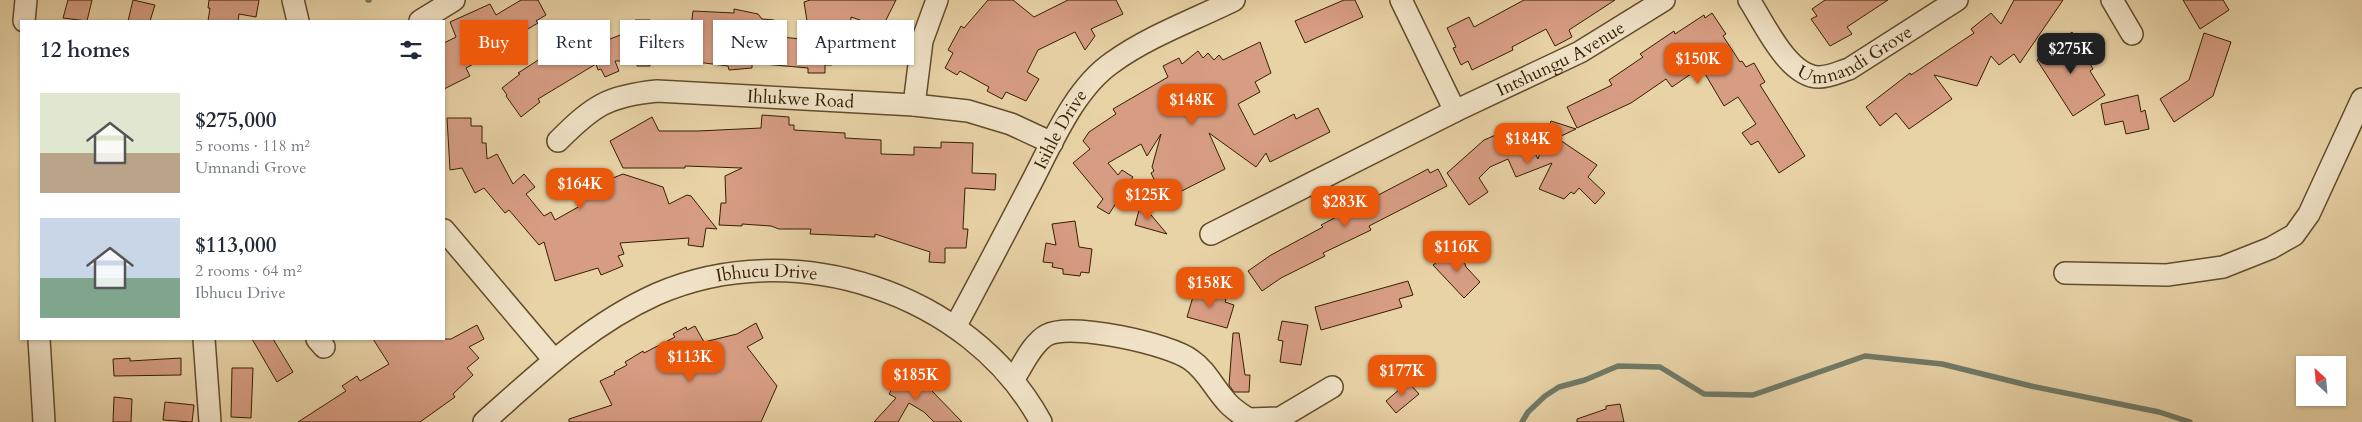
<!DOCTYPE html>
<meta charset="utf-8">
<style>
:root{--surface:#fff;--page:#f6f6f7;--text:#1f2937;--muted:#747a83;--accent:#ea580c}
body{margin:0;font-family:Cardo,serif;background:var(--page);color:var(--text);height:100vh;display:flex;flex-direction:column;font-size:19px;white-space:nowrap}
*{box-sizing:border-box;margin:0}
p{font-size:16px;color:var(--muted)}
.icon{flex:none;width:28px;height:28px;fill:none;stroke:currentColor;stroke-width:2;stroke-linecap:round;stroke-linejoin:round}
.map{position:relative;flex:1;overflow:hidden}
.details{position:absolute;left:20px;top:20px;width:425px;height:320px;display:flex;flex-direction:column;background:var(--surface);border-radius:0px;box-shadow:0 1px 4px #0004}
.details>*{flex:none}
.guide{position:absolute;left:460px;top:20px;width:475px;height:45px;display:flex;gap:10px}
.needle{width:32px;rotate:334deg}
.tools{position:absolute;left:2296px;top:356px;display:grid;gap:10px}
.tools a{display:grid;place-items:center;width:50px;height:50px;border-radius:0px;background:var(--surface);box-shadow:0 1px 4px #0004;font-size:25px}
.price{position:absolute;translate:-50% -42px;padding:0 11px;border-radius:10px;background:var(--accent);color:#fff;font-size:16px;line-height:32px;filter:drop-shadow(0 1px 2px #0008)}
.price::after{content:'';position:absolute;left:50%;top:30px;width:15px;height:11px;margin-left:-8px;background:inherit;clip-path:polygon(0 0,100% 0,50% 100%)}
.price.current{background:#222;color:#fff}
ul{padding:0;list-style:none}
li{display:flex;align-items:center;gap:15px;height:125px;padding:0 20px}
li span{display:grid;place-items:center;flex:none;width:140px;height:100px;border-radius:0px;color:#555}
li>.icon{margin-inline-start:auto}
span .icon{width:60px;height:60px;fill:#fffc;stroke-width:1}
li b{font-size:21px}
h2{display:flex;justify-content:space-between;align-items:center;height:60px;padding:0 20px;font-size:21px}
.tag{padding:0 18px;border-radius:0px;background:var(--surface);box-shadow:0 1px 4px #0004;font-size:18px;line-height:45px}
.tag.current{background:var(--accent);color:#fff}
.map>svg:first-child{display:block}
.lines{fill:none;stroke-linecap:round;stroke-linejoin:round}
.stream{stroke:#707a67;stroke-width:5.5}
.building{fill:#d79d83;stroke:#351f00}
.street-casing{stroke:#624c2a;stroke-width:24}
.street{stroke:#f0e2c6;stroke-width:21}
.labels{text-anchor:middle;stroke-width:5;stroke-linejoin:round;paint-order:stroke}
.street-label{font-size:18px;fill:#351f00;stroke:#f0e2c6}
</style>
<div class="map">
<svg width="2362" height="422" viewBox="0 0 2362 422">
<rect width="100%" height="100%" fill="#e8d3a7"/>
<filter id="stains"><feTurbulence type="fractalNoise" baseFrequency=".004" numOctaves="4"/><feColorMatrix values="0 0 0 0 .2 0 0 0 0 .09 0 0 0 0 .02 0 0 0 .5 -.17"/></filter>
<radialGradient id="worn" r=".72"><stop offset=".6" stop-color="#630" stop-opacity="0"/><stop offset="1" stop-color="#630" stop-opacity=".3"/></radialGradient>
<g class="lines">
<!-- stream -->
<path class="stream" d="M368 0H369
M1522 422 1528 412 1545 396 1559 387 1585 380 1618 366 1660 367 1704 394 1753 395 1865 356 1942 364 2031 386 2159 412 2190 422"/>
</g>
<!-- building -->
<path class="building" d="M68 0H92L87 21 63 18Z
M133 0 155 5 150 21H128Z
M209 0H259L256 17 239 14 238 21H208L210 8H208Z
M521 0H538L546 15 536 21 538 23 509 40 512 43 466 68 470 76 444 89V43L456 37 450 22 490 4 496 15Z
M810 0H896L883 26 881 25 880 27 851 17 850 63H833L832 65H825V73H808V68L752 63V68L729 70 728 66 689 61 688 51 693 11 734 13V9L758 14 762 19 774 20 772 36 810 40 804 2Z
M988 0H1013L1034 17 1068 0H1116L1123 14 1091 29 1095 36 1085 50 1075 32 1038 50 1027 72 1039 79 1026 101 1006 92 1002 99 987 91 989 87 960 71 957 75 945 68 953 53 948 50 961 26 964 28Z
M1344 0H1355L1363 17 1305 43 1295 21Z
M1524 0H1615L1569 30 1572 37 1555 46 1546 29 1512 47 1513 50 1472 70 1468 61 1461 65 1453 48 1456 47 1447 28 1469 17 1474 27Z
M1825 0H1888L1847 27 1852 34 1830 46 1811 19 1817 16 1812 9Z
M2014 0H2063L2020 63 2014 54 1999 65 1991 56 1977 86 1934 75 1952 99 1909 129 1896 113 1880 126 1866 107 1910 73 1911 75 1974 33 1971 29 1991 13 2001 24Z
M2183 0H2223L2229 10 2200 29Z
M1712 13 1726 34 1723 36 1740 62 1742 61 1746 67 1754 63 1765 82 1760 85 1805 156 1779 173 1758 141 1751 145 1742 133 1756 124 1738 97 1724 106 1701 67 1672 87 1666 79 1631 103 1577 128 1567 107 1612 85 1609 80 1643 57 1640 54 1674 31 1675 34 1704 15 1705 18Z
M635 20H650V29H656L655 62H650V66H637V61H615L619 71 605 77 601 69 598 70 596 64 538 99 540 102 521 117 506 96 507 95 502 88 520 74 518 73 557 48 566 62 597 44 628 32V25H636Z
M2072 32 2093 69 2090 71 2105 95 2073 116 2037 60Z
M2204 33 2231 42 2213 96 2174 122 2160 99 2189 80Z
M1260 42 1271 73 1255 82 1260 92 1238 104 1254 135 1294 114 1296 119 1318 108 1330 132 1270 162 1266 153 1256 167 1209 133 1225 169 1164 200 1151 173 1154 171 1152 167 1161 134 1147 156 1141 144 1108 163 1118 175 1122 170 1133 177 1109 214 1097 207 1103 199 1073 163 1090 149 1083 141 1089 132 1116 114 1113 109 1168 77 1163 66 1179 58 1182 64 1198 51 1203 58 1208 53 1214 60 1219 55 1223 60Z
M2138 95 2141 112 2145 110 2149 129 2126 134 2123 121 2105 125 2101 104Z
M762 115 789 117V125H794V130L845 133V138L881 140V154L914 155V147L941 148V142L973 143 972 173 996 174 995 190 965 188 963 229H968L966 248H945V263L929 262 930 252 875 234V237L810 234 811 229H779L771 226 742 224V226L719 225 721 203H726L725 176 742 168 685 166V168H623L610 141 652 117 659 131H698L761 128Z
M447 118H471V126H482V143H486L487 159 497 154 513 184 524 174 535 187 526 194 544 216 551 212 555 220 580 206 575 193 623 174 663 187 669 204 687 195 691 196 717 229 706 228 703 247 688 245 689 238 620 243 624 254 618 256 623 266 601 275 598 268 555 281 544 242 539 245 509 210 505 213 484 188 475 193 462 168 450 170Z
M1551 121 1576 129 1557 138 1597 165 1588 177 1605 193 1595 204 1579 188 1574 194 1571 192 1564 199 1539 189 1552 163 1516 177 1508 159 1490 167 1479 178 1488 192 1469 205 1447 173 1484 140 1505 131 1511 144 1527 137 1538 159Z
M1428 169 1430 173 1438 169 1447 186 1369 226 1371 230 1323 253 1325 256 1281 278 1262 291 1248 271 1271 255 1323 227 1321 225Z
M1141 203 1167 234 1135 225Z
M1075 221 1079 247 1092 249 1089 273 1081 272 1080 276 1063 274V269L1052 267 1053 263 1043 262 1046 243 1056 245 1052 224Z
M1459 247 1466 267 1480 282 1464 298 1433 265Z
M1408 281 1413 295 1399 299 1402 307 1321 330 1315 307Z
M1195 290 1226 299 1225 302 1234 305 1227 328 1187 317Z
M1282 321 1308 325 1301 365 1280 362 1283 341 1278 340Z
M756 323 763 338 747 347 777 386 761 422H569V419L612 405 600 381 615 374 614 372 627 365 625 362 643 351 644 353 675 337 673 334 686 327 687 330 695 326 704 342 737 334Z
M477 325 484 339 469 347 479 358 467 368 473 375 453 394 455 397 420 422H298L346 391 342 386 357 376 360 381 389 364 373 339H451Z
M1233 333H1239L1245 375H1250L1249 392H1234L1229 385Z
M252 339H273L293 372 277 382Z
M130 358V361L181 358V375L114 376 113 359Z
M232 368H253L251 418 231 417Z
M903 371 914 377 919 371 926 376 922 382 934 389 932 391 962 422H934L924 412 909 403 898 422H874L896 398 889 394Z
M1408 382 1419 394 1396 413 1386 401Z
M114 397 132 399 131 422H113Z
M165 402 194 405 192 422 163 420Z
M1620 404 1624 422H1577V419L1606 409V406Z"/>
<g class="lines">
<!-- street casing -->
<g class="street-casing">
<g id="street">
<path d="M293 0 298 21"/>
<path d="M1401 0 1455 111"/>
<path id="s1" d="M1749 0C1764 23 1788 77 1819 77 1830 77 1839 72 1849 69L1957 0"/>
<path d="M2112 0 2132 34"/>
<path d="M24 21 26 0"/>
<path d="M420 21 454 0"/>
<path d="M914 105 922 41 937 0"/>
<path id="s2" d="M558 141C593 106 607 96 657 91L914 105 968 111 1011 124 1052 143"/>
<path d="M444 230 554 360"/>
<path id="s3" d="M1211 234 1455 111 1580 52 1664 0"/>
<path d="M2065 273 2167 275 2223 267 2271 248 2294 235 2309 214 2362 99"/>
<path id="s4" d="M955 327C980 281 1004 235 1028 189 1050 148 1073 89 1113 62 1149 36 1194 20 1234 0"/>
<path d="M39 339 44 422"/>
<path d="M204 339 210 422"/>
<path d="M317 339 324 347"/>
<path d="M1013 380C1022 367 1032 343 1047 335 1071 322 1170 344 1191 360 1206 370 1214 388 1226 401 1233 410 1244 416 1253 422"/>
<path d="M1249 419 1280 418 1332 387"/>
<path id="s5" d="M484 422C538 374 590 324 657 294 792 235 970 291 1041 422"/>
</g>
</g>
<!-- street -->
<use href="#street" class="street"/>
</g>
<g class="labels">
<!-- street labels -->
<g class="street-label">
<text dy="6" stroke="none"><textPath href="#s1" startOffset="149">Umnandi Grove</textPath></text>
<text dy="6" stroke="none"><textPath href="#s3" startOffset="391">Intshungu Avenue</textPath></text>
<text dy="6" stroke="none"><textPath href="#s2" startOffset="258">Ihlukwe Road</textPath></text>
<text dy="6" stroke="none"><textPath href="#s4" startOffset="224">Isihle Drive</textPath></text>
<text dy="6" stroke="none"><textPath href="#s5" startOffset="329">Ibhucu Drive</textPath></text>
</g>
</g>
<rect width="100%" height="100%" filter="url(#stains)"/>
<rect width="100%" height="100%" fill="url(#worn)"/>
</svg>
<div class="tools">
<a><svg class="needle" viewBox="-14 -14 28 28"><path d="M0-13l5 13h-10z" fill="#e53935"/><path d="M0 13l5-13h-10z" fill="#747a83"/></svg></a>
</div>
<b class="price current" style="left:2071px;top:75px">$275K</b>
<b class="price" style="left:1698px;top:85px">$150K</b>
<b class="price" style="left:1192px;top:126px">$148K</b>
<b class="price" style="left:1528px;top:165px">$184K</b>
<b class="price" style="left:580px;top:210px">$164K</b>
<b class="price" style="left:1148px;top:221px">$125K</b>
<b class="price" style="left:1345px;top:228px">$283K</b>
<b class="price" style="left:1457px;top:273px">$116K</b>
<b class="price" style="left:1210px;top:309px">$158K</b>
<b class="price" style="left:690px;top:383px">$113K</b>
<b class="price" style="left:1402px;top:397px">$177K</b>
<b class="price" style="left:916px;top:401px">$185K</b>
<div class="guide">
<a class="tag current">Buy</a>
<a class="tag">Rent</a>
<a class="tag">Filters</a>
<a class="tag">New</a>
<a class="tag">Apartment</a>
</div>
<section class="details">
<h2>12 homes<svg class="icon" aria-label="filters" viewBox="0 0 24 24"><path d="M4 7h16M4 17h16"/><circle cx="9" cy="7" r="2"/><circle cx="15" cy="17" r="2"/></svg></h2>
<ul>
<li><span style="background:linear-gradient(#dfe7d0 60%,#b9a48a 0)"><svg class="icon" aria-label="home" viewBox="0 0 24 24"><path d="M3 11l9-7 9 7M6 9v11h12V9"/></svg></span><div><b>$275,000</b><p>5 rooms · 118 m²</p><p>Umnandi Grove</p></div></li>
<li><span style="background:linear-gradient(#c9d6e8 60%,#7fa58c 0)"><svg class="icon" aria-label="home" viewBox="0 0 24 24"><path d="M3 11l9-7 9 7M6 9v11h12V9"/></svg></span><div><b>$113,000</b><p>2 rooms · 64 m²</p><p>Ibhucu Drive</p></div></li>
</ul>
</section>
</div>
